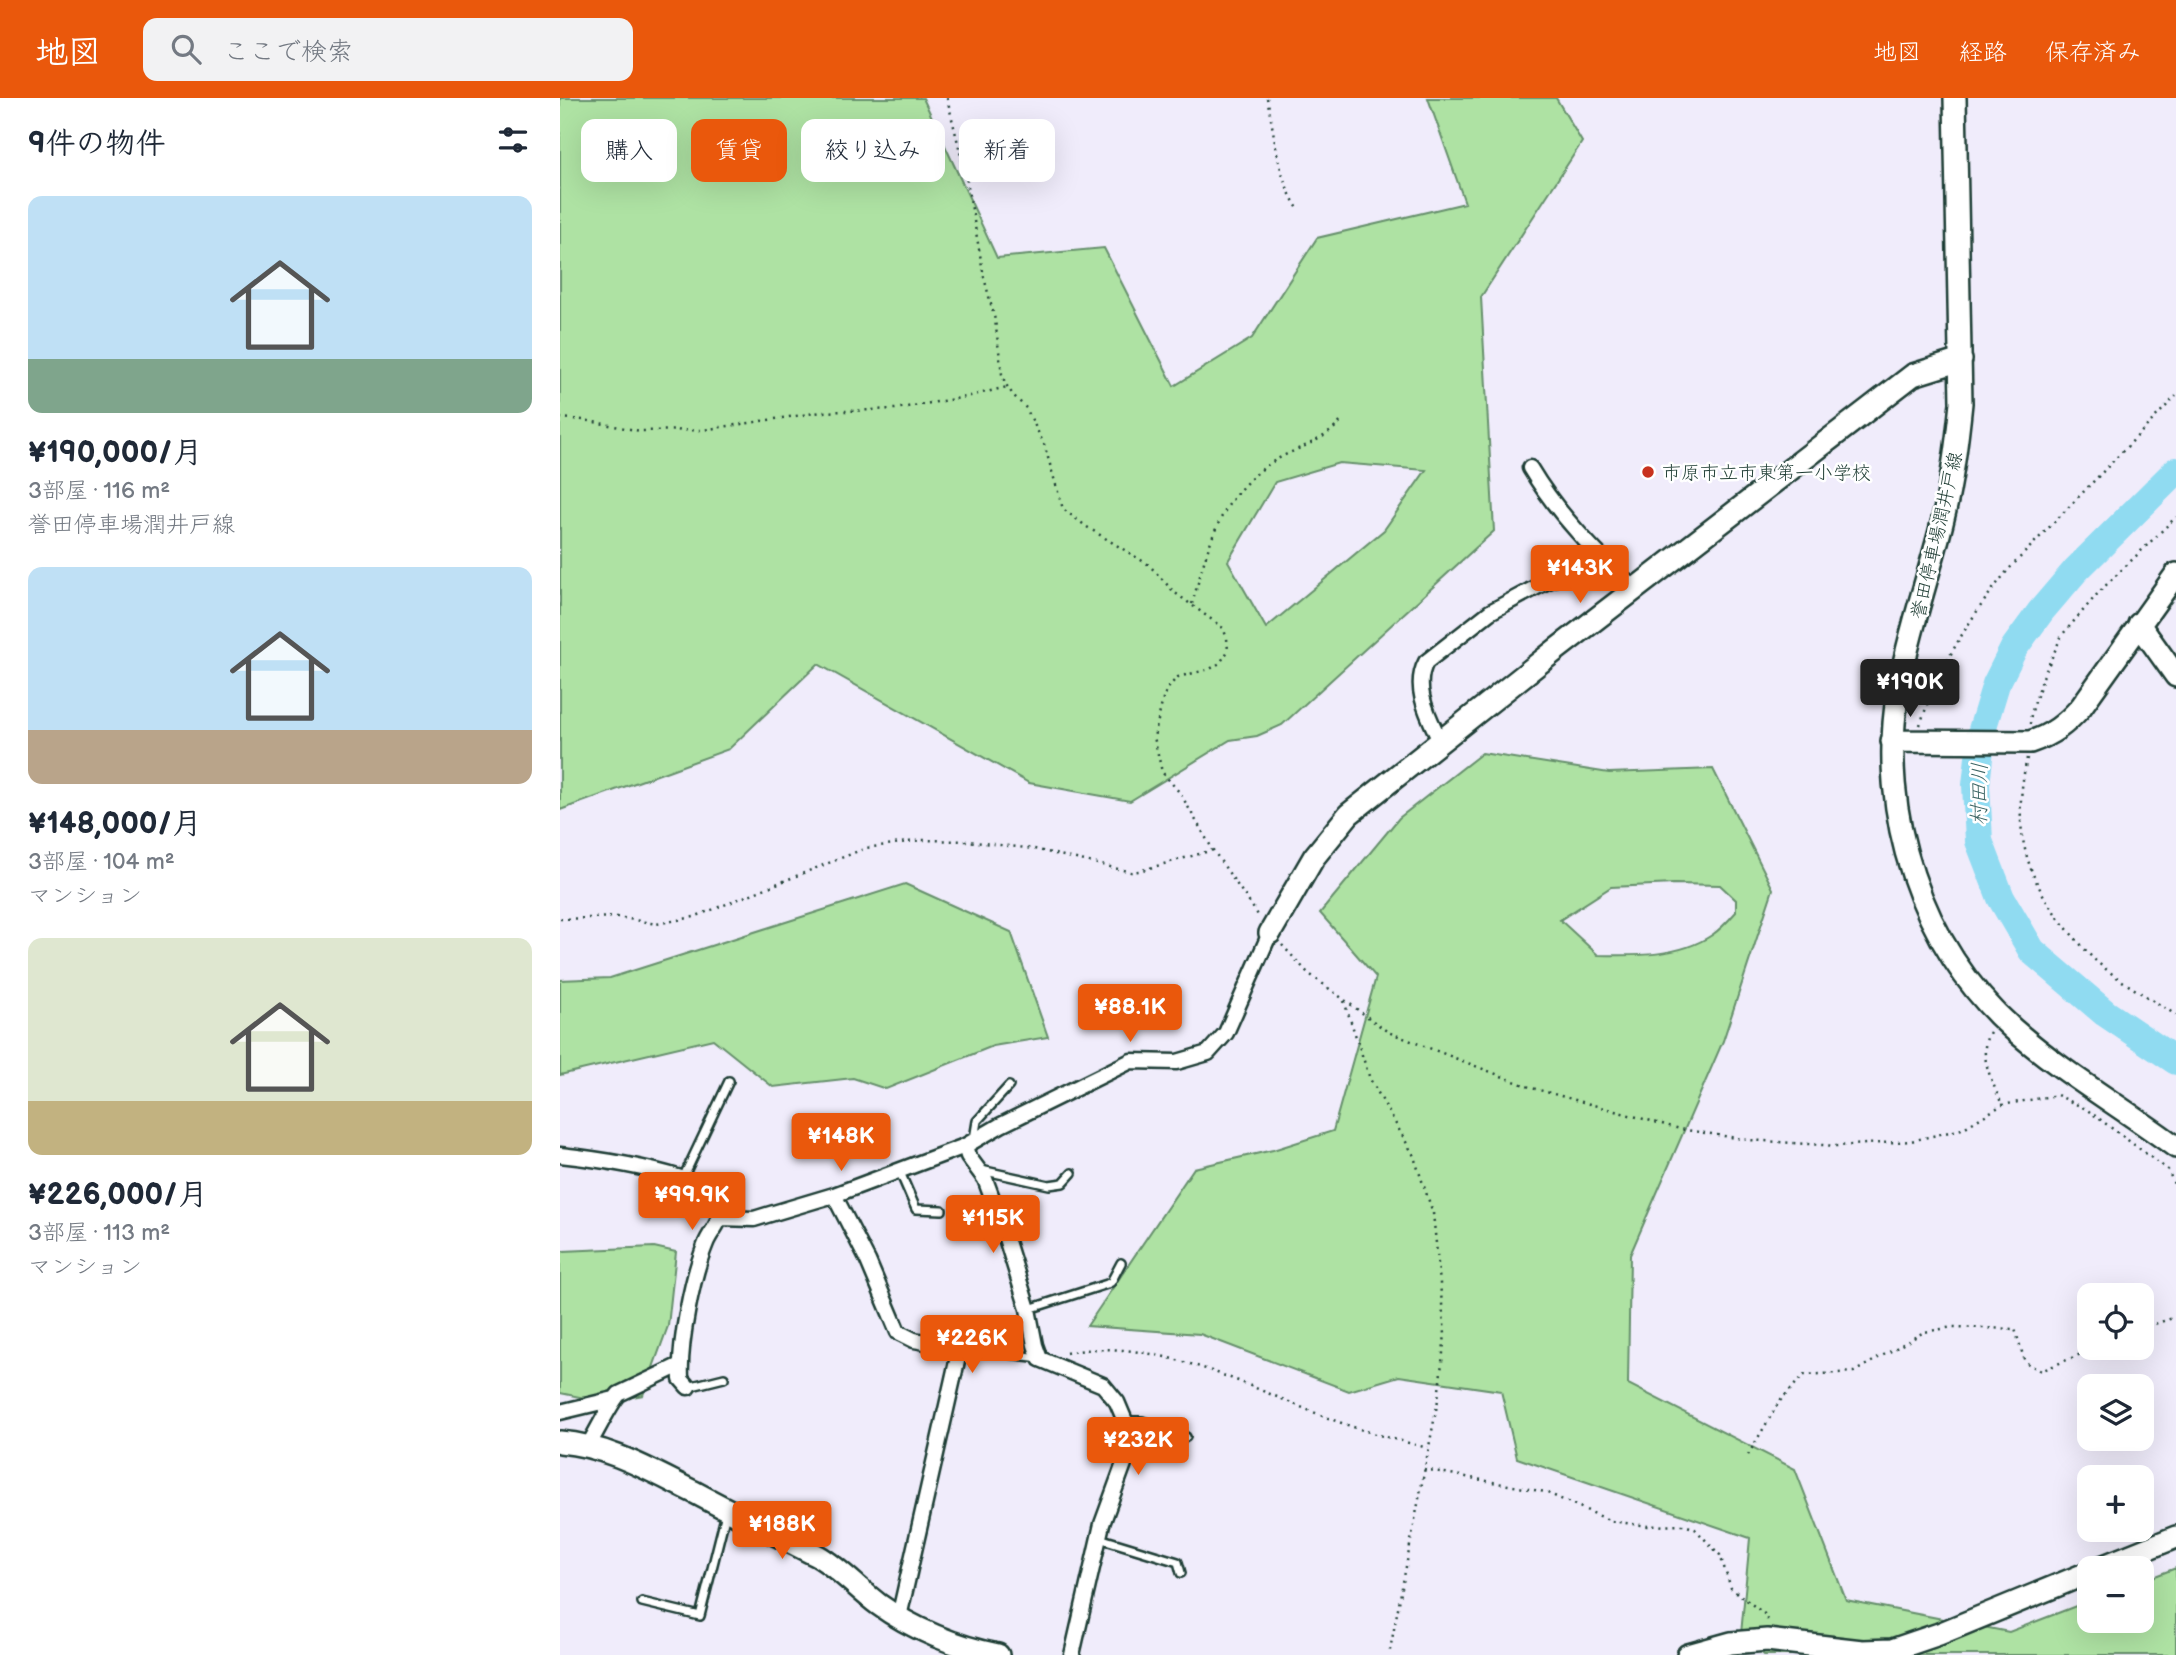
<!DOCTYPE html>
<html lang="ja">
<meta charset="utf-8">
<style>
:root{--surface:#fff;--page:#f2f2f3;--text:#1f2937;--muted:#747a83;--accent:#ea580c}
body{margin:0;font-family:"Balsamiq Sans","Klee One",sans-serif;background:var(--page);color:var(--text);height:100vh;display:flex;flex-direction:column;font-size:26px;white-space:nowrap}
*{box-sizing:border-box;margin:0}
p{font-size:23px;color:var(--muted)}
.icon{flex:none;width:38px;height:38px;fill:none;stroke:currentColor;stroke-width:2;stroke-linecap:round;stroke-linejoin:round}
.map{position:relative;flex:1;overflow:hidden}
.details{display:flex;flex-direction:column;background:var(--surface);width:560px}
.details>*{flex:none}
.banner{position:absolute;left:21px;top:21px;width:665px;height:63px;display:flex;gap:14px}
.buttons{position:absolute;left:1517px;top:1185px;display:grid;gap:14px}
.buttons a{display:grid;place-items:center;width:77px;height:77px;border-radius:14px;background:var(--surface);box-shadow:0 7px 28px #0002;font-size:35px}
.price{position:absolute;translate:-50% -60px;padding:0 16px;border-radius:7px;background:var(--accent);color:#fff;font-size:23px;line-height:46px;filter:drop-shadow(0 2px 4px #0008)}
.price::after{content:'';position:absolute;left:50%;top:42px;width:21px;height:16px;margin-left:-10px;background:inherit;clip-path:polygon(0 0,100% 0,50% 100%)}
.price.current{background:#222;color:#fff}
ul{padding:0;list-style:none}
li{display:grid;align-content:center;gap:14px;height:371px;padding:0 28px}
li span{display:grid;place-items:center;height:217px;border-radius:14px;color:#555}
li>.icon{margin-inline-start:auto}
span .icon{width:126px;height:126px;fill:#fffc;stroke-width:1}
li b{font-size:30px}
h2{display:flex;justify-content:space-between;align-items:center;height:84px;padding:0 28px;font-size:30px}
.pill{padding:0 24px;border-radius:14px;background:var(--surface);box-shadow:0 7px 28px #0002;font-size:24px;line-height:63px}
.pill.current{background:var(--accent);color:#fff}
header{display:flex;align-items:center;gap:42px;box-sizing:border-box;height:98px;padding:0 35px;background:var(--accent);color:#fff}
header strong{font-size:33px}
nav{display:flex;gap:38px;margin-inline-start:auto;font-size:24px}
.search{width:490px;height:63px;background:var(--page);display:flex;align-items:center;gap:18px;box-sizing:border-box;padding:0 24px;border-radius:14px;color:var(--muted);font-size:26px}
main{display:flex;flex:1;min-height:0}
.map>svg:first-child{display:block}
.green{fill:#aee2a3;stroke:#66906c;stroke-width:2;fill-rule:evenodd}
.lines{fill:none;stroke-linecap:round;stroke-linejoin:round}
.river{stroke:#90dbf1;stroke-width:28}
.lane-casing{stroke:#1f3d34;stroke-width:12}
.street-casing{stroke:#1f3d34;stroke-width:19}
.secondary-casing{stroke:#1f3d34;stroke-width:26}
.path{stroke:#1f3d34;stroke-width:2.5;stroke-dasharray:2 5;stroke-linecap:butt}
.lane{stroke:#fff;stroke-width:7}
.street{stroke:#fff;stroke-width:14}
.secondary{stroke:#fff;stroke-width:21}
.poi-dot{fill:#c8321e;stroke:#fff;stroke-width:2.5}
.labels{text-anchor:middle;stroke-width:5;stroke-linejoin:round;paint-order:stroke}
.poi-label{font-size:19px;fill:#1f3d34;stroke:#fff;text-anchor:start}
.street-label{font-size:19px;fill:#1f3d34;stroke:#fff}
.water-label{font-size:21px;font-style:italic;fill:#3b6463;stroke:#fff}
</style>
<header>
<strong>地図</strong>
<div class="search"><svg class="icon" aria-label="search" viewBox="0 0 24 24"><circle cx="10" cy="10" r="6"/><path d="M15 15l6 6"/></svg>ここで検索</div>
<nav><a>地図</a><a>経路</a><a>保存済み</a></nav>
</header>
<main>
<section class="details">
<h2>9件の物件<svg class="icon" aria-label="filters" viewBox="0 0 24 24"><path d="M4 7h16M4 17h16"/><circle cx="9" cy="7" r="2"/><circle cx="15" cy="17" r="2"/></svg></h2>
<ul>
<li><span style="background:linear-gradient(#bfe0f5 75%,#7fa58c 0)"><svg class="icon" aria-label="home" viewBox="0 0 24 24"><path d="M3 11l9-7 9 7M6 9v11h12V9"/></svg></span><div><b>¥190,000/月</b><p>3部屋 · 116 m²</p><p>誉田停車場潤井戸線</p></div></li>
<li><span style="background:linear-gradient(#bfe0f5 75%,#b9a48a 0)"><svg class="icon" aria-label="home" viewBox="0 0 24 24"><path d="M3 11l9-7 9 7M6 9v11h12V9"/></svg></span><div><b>¥148,000/月</b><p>3部屋 · 104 m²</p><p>マンション</p></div></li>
<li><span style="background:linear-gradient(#dfe7d0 75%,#c2b280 0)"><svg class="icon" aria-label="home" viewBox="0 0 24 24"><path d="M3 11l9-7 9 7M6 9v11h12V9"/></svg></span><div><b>¥226,000/月</b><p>3部屋 · 113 m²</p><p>マンション</p></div></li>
</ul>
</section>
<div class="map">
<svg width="1616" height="1557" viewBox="0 0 1616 1557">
<rect width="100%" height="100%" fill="#f0ecfb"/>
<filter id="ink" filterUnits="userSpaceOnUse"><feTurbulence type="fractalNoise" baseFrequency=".0143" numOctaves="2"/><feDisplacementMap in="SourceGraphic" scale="14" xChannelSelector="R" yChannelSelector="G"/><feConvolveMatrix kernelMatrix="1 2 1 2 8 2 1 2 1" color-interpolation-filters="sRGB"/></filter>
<g filter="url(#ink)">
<!-- green -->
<path class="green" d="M0 0H363L437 160 544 150 614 288 692 240 757 140 905 105 868 0H996L1022 44 921 199 934 433 722 627 697 638 670 642 570 703 469 685 258 566 169 651 0 712ZM779 365 866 372 824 432 706 530 668 463 715 384Z
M922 655 1049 675 1153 671 1213 791 1163 943 1070 1157 1068 1286 1235 1371 1286 1502 1449 1534 1529 1503 1530 1522H1582V1483L1616 1470V1557H1204L1181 1536 1190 1440 957 1360 941 1293 839 1278 789 1293 640 1236 527 1228 634 1070 713 1052 773 1033 816 879 760 815 839 720ZM1114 786 1160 787 1176 802V814C1169 822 1161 831 1152 837 1119 859 1076 858 1038 857L1000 822 1051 789Z
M345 786 451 834 488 939 433 948 326 991 293 980 213 989 153 941 0 977V882L50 880Z
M94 1149 116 1154 108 1228 83 1297 44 1304 0 1295V1157L3 1153Z"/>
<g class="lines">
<!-- river -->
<path class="river" d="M1616 373 1516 472 1481 513 1454 550 1436 586 1422 632 1416 687 1419 743 1441 800 1472 853 1545 915 1616 963"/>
<!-- lane casing -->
<g class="lane-casing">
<path id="lane" d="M414 1041 417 1023 449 988
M339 1072 356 1111 382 1112
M421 1072 489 1087 503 1085 512 1075
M123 1080 169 983
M469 1211 547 1186 551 1184 561 1165
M400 1250 480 1260
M128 1289 164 1280
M565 1323H582L626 1339
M539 1440 618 1464 621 1475
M82 1504 140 1518 166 1415"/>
</g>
<!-- street casing -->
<g class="street-casing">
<path id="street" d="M970 370C998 417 1036 455 1075 492
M880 643C869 619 852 590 866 564L930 514 986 484 1043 461
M405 1048 408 1058 425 1081 441 1124 468 1211 475 1247 480 1261 543 1287 557 1304 565 1323 567 1348 565 1363 542 1426 512 1557
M0 1057C37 1061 85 1069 121 1080 133 1084 159 1098 160 1112 162 1124 150 1134 146 1145 132 1179 119 1245 121 1281L128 1289
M274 1097 308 1163 338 1234 354 1242 400 1250 339 1519
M160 1120 194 1121 207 1117 274 1097 405 1048 441 1027 571 963 617 964 648 955 666 935 710 835
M0 1314 54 1301
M28 1348C36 1335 51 1304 59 1296L120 1267"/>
</g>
<!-- secondary casing -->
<g class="secondary-casing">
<path id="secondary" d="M1395 0 1401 305C1397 345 1392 386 1382 425 1368 481 1348 537 1338 594 1317 715 1361 849 1453 931 1503 975 1562 1009 1616 1049
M1579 526 1616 578
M1332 643 1470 644C1492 637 1506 626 1521 609L1616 476
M710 835 754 759 789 716 997 551 1353 277 1401 262
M0 1344C49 1348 91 1373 134 1394 175 1416 217 1437 258 1458 280 1471 297 1490 318 1506 352 1531 397 1549 438 1557
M1539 1470 1616 1439
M1128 1557 1171 1545 1207 1542 1302 1553 1332 1552 1379 1536 1530 1474"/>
</g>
<!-- path -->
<path class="path" d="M387 0 406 78 424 179 435 222 442 276 445 285 453 297 466 310 484 346 503 411 527 429 589 467 614 494 663 530 667 540 668 553 660 565 650 571 618 579 611 586 604 597 594 639 602 674 620 695 653 752 698 817
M707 0C715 37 717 80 739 112
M0 320 24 322 80 333 142 332 262 314 335 311 406 299 447 289
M632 506C649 447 658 398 714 363 739 348 763 345 783 321
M1470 626 1471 616 1483 579 1502 537 1540 493 1616 419
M1360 627C1380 568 1409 520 1448 472L1616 298
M1467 660C1451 733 1465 783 1514 839 1521 846 1528 856 1536 863 1560 884 1590 900 1616 917
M0 821 58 819 96 826 134 819 306 750 362 742 407 743 474 751 571 774 579 773 653 752
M722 847 748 875 828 934 972 990 1120 1031 1189 1042 1277 1048 1351 1043 1402 1031 1442 1007 1497 997 1526 1011 1608 1072 1616 1091
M784 903 810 981 853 1056 873 1115 885 1236 878 1302 829 1557
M1430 934C1416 956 1434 986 1442 1007
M1582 1230 1616 1219
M506 1255C596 1236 693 1292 776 1323 806 1334 837 1342 868 1350
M1188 1357 1219 1304 1244 1277 1294 1274 1364 1234 1393 1229 1455 1231 1465 1264 1481 1273 1535 1250
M864 1371 985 1394 1051 1423 1088 1428 1125 1427 1135 1431 1160 1457 1171 1490 1207 1518V1525"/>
<!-- lane -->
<use href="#lane" class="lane"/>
<!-- street -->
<use href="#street" class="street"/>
<!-- secondary -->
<use href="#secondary" class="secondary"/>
</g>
</g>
<!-- markers -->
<circle class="poi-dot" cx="1088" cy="374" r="7"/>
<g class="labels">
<!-- poi labels -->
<g class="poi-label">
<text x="1102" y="381">市原市立市東第一小学校</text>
</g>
<!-- street labels -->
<g class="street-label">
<text transform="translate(1376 437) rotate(-77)" y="7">誉田停車場潤井戸線</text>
</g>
<!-- water labels -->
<g class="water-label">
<text transform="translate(1419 696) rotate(-89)" y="7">村田川</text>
</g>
</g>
</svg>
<div class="buttons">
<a><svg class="icon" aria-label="locate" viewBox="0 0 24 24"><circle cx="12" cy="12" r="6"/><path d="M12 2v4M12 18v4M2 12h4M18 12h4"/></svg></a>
<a><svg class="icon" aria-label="layers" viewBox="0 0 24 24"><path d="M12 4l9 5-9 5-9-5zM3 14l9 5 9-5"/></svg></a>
<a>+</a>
<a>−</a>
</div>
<b class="price" style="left:1020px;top:507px">¥143K</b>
<b class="price current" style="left:1350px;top:621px">¥190K</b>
<b class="price" style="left:570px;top:946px">¥88.1K</b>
<b class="price" style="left:281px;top:1075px">¥148K</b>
<b class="price" style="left:132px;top:1134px">¥99.9K</b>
<b class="price" style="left:433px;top:1157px">¥115K</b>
<b class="price" style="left:412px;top:1277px">¥226K</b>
<b class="price" style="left:578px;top:1379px">¥232K</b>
<b class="price" style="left:222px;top:1463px">¥188K</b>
<div class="banner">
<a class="pill">購入</a>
<a class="pill current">賃貸</a>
<a class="pill">絞り込み</a>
<a class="pill">新着</a>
</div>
</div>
</main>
